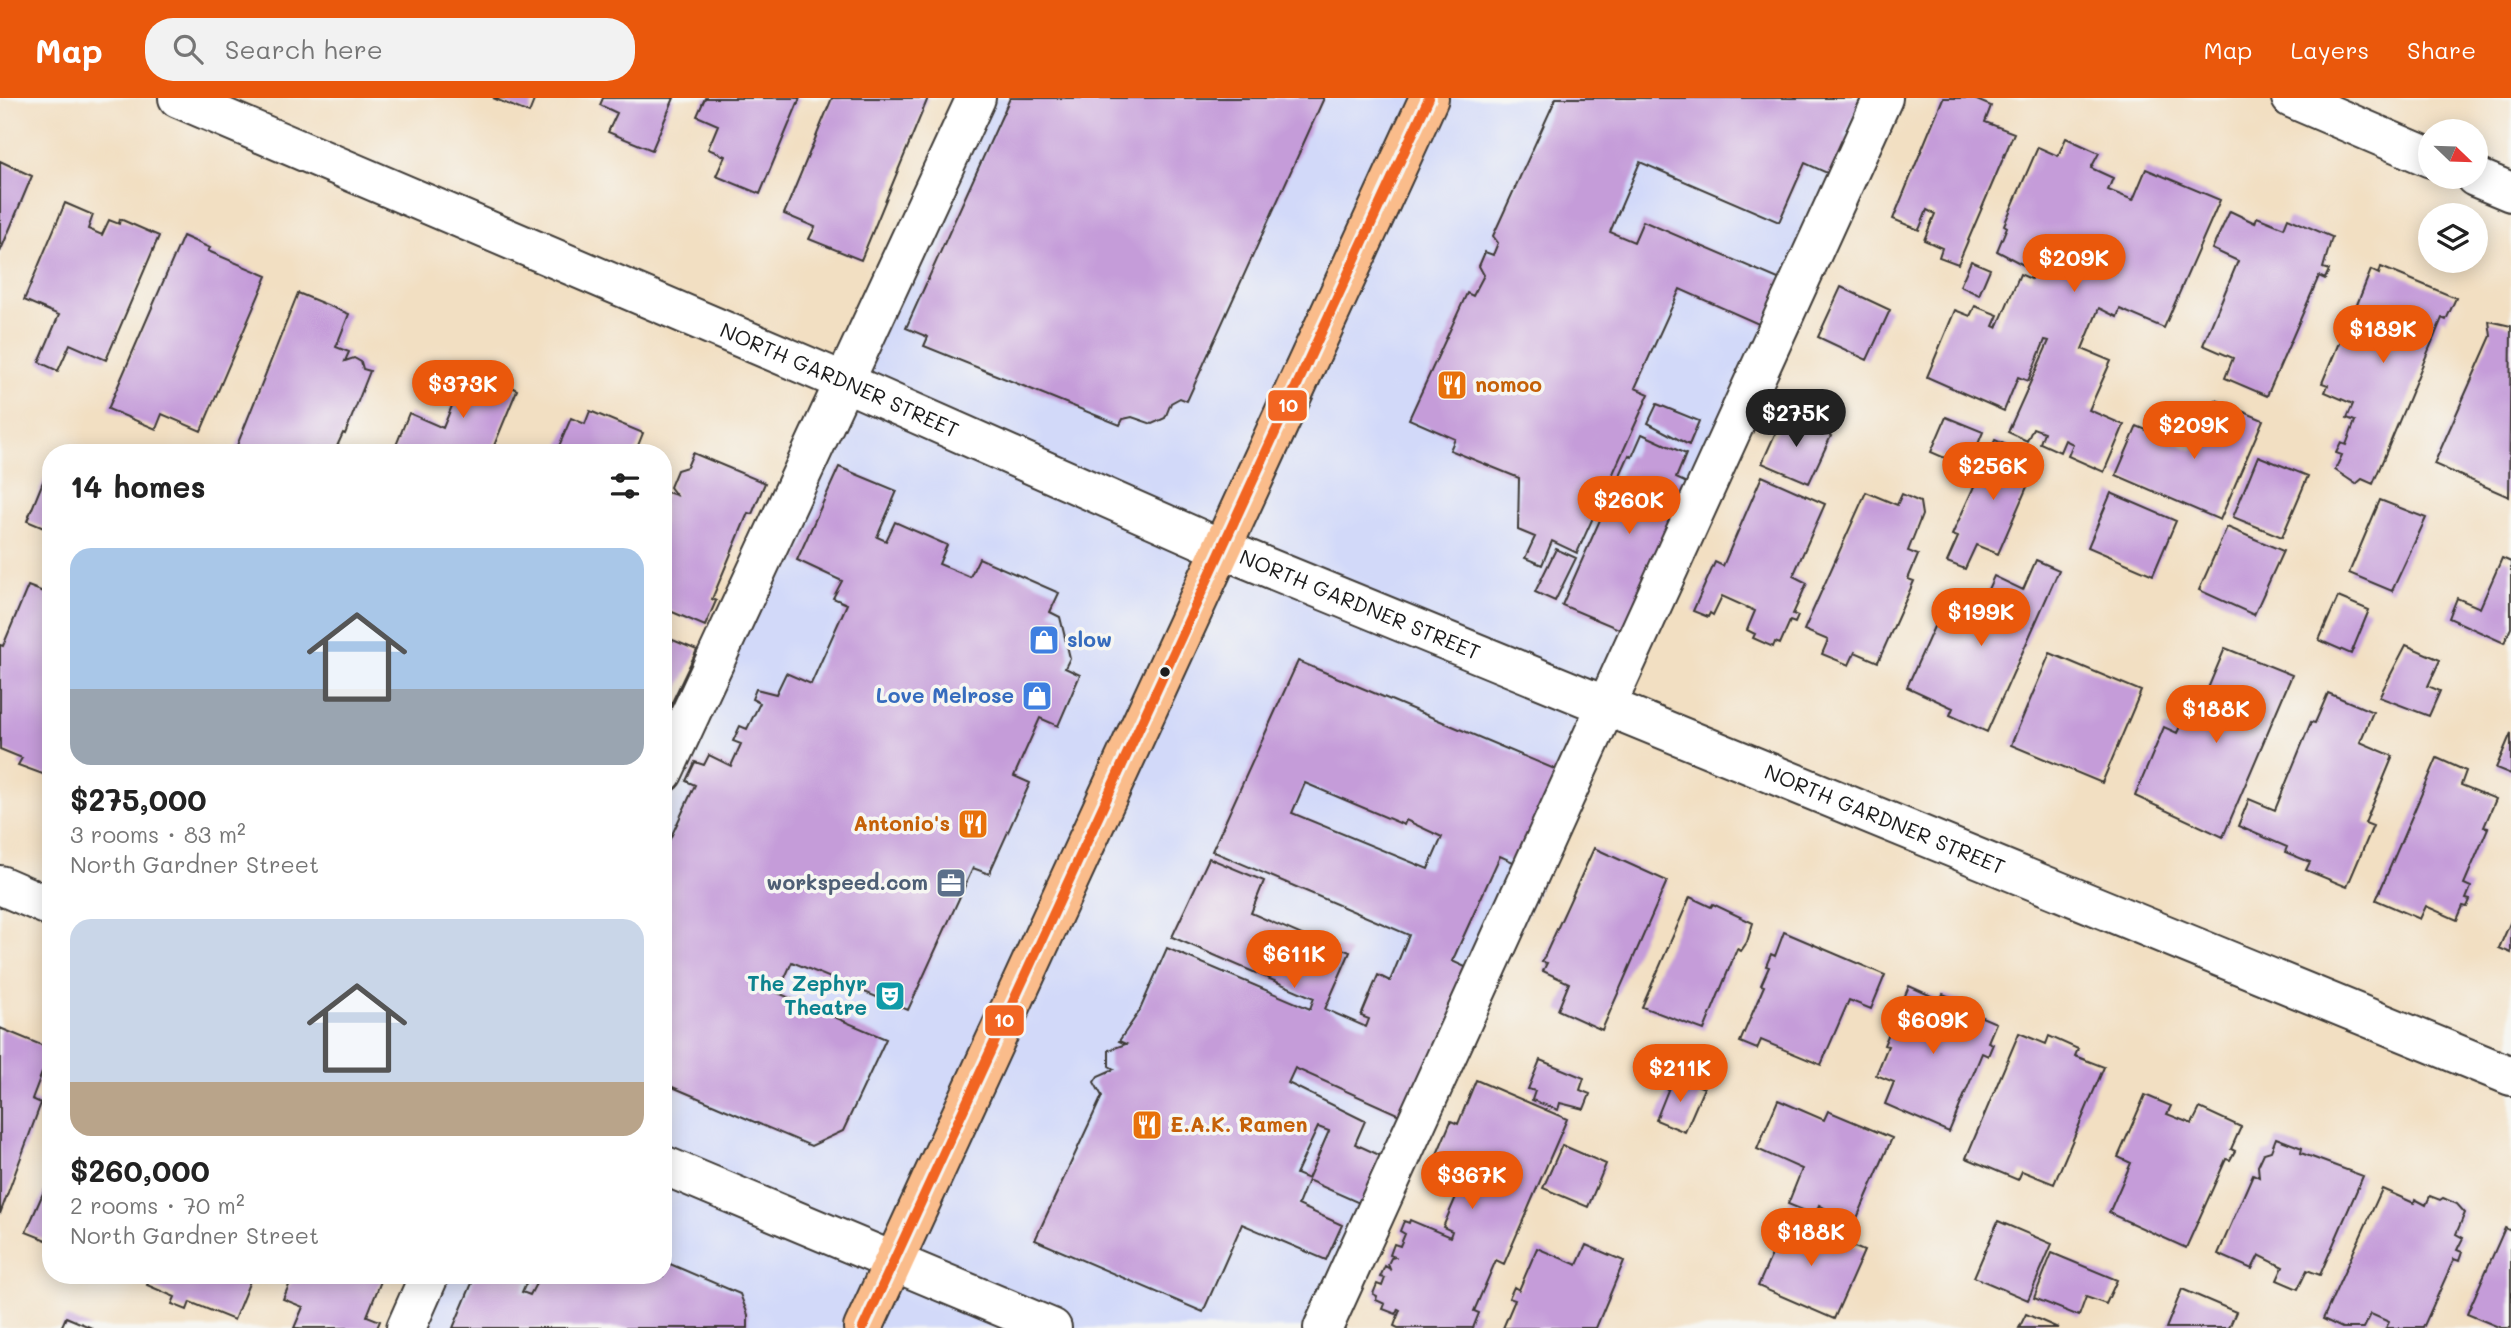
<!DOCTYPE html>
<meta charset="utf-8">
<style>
:root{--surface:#fff;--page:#f2f2f2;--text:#222;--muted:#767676;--accent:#ea580c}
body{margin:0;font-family:Mali,sans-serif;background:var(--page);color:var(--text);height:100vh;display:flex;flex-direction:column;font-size:26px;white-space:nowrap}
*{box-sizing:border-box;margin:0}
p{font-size:23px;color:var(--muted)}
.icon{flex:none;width:38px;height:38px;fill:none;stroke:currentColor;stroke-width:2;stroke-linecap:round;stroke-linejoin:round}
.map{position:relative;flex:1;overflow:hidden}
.side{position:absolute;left:42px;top:346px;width:630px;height:840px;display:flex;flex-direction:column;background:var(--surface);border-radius:28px;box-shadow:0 4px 18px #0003}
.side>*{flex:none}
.needle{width:46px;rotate:113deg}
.fabs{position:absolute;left:2418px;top:21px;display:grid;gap:14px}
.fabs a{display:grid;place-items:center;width:70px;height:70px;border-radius:50%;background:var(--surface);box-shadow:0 4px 18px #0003;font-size:35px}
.price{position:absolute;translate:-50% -60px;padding:0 16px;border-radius:24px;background:var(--accent);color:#fff;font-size:23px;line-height:46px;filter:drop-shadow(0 2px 4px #0008)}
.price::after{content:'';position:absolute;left:50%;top:42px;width:21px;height:16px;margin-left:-10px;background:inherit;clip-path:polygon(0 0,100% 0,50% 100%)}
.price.current{background:#222;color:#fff}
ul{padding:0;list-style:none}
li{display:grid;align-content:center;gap:14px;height:371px;padding:0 28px}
li span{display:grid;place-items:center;height:217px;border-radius:21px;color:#555}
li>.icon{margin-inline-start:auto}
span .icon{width:126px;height:126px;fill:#fffc;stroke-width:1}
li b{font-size:30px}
h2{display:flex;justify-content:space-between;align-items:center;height:84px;padding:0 28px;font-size:30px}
header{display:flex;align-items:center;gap:42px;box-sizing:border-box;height:98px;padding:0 35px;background:var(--accent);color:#fff}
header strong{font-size:33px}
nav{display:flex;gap:38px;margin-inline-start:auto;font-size:24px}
.search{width:490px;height:63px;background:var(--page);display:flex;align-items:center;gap:18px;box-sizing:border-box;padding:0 24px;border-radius:28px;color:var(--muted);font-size:26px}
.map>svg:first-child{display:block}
.built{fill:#d2d9f9}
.building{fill:#c59cd9;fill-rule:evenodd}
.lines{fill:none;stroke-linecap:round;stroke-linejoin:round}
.minor-casing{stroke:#3c3935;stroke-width:42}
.major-casing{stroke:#3c3935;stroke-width:42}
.minor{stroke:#fff;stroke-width:38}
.major{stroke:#fabc8b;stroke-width:38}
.bus-1-casing{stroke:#f6f6f2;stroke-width:16}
.bus-1{stroke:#f26522;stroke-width:10}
.bus-dot{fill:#1c1c1c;stroke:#f6f6f2;stroke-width:2.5}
.labels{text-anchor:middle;stroke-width:7;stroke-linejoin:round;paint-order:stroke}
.street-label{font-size:21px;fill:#1c1c1c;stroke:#f6f6f2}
.food-label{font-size:21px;font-weight:bold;fill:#c56008;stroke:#f6f6f2;text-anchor:start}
.shop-label{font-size:21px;font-weight:bold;fill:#366cbe;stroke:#f6f6f2;text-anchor:start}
.service-label{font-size:21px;font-weight:bold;fill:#4e5e75;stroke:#f6f6f2;text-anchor:end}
.culture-label{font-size:21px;font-weight:bold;fill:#0d838f;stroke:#f6f6f2;text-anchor:end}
.line-badge{stroke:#f6f6f2;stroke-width:2.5}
.badge-label{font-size:19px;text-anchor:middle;font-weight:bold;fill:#fff}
</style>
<header>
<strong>Map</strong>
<div class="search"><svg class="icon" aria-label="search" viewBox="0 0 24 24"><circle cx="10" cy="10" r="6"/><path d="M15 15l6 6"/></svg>Search here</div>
<nav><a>Map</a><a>Layers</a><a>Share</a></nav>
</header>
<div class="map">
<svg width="2511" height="1230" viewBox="0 0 2511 1230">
<rect width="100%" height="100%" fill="#f6f6f2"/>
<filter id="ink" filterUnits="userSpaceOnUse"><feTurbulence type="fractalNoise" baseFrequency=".0143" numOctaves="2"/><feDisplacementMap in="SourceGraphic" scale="14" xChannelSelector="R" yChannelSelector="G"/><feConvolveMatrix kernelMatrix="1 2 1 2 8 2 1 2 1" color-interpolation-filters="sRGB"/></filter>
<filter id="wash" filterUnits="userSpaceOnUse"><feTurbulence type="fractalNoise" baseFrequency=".00686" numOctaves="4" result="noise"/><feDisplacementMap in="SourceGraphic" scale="28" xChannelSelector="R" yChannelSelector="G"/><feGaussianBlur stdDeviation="1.57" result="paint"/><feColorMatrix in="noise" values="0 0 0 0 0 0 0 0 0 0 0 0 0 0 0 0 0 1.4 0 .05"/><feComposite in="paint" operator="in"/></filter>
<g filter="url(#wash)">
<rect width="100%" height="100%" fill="#f2dfc2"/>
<!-- built -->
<path class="built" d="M975 0H1897L1340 1230H416L439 1178H663V686Z"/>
<g id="blocks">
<!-- building -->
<path class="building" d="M493 0H535L529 15Z
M603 0H674L652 52 608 34 617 15 600 7Z
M705 0H800L760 96 716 78 725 58 708 51 718 27 697 18Z
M832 0H928L861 162 809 141 815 129 784 116Z
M1010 0H1324L1187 303 1180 300 1171 305 1165 320 1152 326 1132 319 1123 321 1120 327 924 248 928 239 906 230Z
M1556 0H1861L1844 39 1851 42 1836 79 1805 65 1779 124 1640 64 1610 134 1634 144 1643 123 1783 183 1763 228 1680 191 1635 290 1649 296 1577 455 1552 443 1542 467 1525 460 1535 439 1518 432 1519 380 1450 352 1455 341 1409 321 1467 195 1473 198 1484 177 1479 168 1485 154 1493 157 1498 145 1493 138Z
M1943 0H1972L1991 8 1985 24 2014 35 1958 166 1939 159 1942 150 1924 142 1935 116 1927 112 1919 132 1893 121Z
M2066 40 2099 55 2091 70 2113 80 2108 92 2133 102 2146 71 2220 102 2164 230 2120 211 2117 219 2099 210 2082 251 2111 263 2089 312 2124 327 2104 374 2068 358 2073 346 2065 342 2060 354 2040 345 2044 334 2033 330 2027 343 2008 334 2049 243 2045 242 2028 283 2018 279 2004 313 1927 279 1955 212 1970 218 1975 208 1998 217 1993 228 1997 230 2020 176 2031 181 2035 173 1997 153 2007 129 2004 127 2038 49 2058 58Z
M0 63 32 78 0 154Z
M65 105 93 117 88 131 102 137 109 122 119 126 120 121 159 138 106 262 70 246 58 273 39 264 59 217 24 202Z
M2230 113 2255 125 2257 119 2284 130 2288 120 2332 139 2323 170 2329 172 2325 181 2319 178 2267 298 2225 280 2233 260 2203 247 2238 163 2212 151Z
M183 138 210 150 208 153 267 178 201 333 162 316 156 331 108 311Z
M1971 163 1990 171 1979 197 1960 188Z
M2381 169 2456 200 2446 222 2442 220 2373 386 2362 381 2356 386 2335 372 2342 357 2336 355 2341 345 2346 347 2355 323 2347 320 2353 306 2325 294 2328 287 2322 285 2343 235 2354 240 2365 213 2356 209 2371 172 2379 176Z
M1841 189 1890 212 1867 262 1818 239Z
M298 195 349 216 336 249 349 254 345 263 354 260 361 264 363 271 370 273 345 336 343 335 334 355 318 350 315 355H234Z
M2489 223 2511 228 2509 399 2434 366 2491 238Z
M467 271 488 280 496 276 507 280 511 289 517 292 491 355H393L409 315 443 330Z
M2216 302 2263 322 2220 422 2116 377 2137 328 2193 352Z
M1657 306 1699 323 1689 347 1648 325Z
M590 313 643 335 635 355H556L571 320 585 326Z
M1784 316 1831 338 1809 385 1762 365Z
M1946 319 1983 334 1968 370 1931 354Z
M1642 336 1686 356 1676 380 1689 386 1626 534 1562 507 1629 357 1632 359Z
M1995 342 2039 361 1998 456 1976 447 1965 471 1947 464 1958 439 1952 437Z
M693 355 765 385 752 416 748 415 712 501 716 503 705 528 663 510V403L667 394 676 397 670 389 677 372 687 369Z
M2258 358 2308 378 2282 439 2233 419Z
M839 369 897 393 877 439 886 443 895 424 947 447 939 466 970 479 979 460 1059 495 1050 514 1060 519 1070 560 1065 570 1080 577 1058 628 1040 620 1014 678 1030 685 989 776 973 770 908 912 792 864 778 895 886 941 843 1033 811 1048 663 985V756L695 687 686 683 695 664 704 667 709 657 731 668 741 646 733 643 740 628 747 631 760 605 752 601 756 591 776 596 786 575 811 586 847 506 833 500 842 483 797 462Z
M1762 378 1825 406 1793 478 1807 485 1793 516 1798 518 1795 525 1790 523 1780 546 1775 544 1773 549 1753 540 1755 536 1747 532 1755 513 1722 498 1713 517 1710 515 1708 519 1693 513 1715 464 1723 468Z
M44 381 51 384V433L27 423Z
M1866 394 1897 407 1902 396 1920 404 1922 417 1908 453 1918 457 1908 481 1914 483 1878 564 1855 554 1849 567 1822 556 1828 542 1804 532Z
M2111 395 2176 423 2153 477 2088 449Z
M2380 402 2426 420 2392 493 2349 475Z
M2227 429 2283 453 2254 517 2199 492Z
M1556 451 1576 460 1555 503 1535 494Z
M2502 460 2511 464V530L2504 545 2449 520 2457 500 2480 510Z
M2036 462 2059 472 1987 634 1950 617 1953 610 1907 589 1945 504 1976 518 1994 478 2023 492Z
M28 488 51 497V670L48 678 18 667 22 660 0 651V547L3 548Z
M2338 499 2369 512 2351 556 2319 542Z
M663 538 697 552 663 623Z
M2406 547 2440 562 2428 588 2440 593 2429 618 2379 599Z
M2225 550 2292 577 2223 739 2135 698 2164 629 2177 635 2183 622 2193 626Z
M2050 555 2141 593 2102 685 2011 647Z
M1298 563 1557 672 1522 768 1500 758 1455 857 1452 863 1474 873 1406 1020 1295 970 1288 985 1365 1023 1355 1046 1388 1061 1366 1108 1308 1082 1298 1107 1342 1127 1326 1162 1242 1126 1203 1214 1035 1142 1102 998 1094 984 1098 978 1114 971 1109 968V952L1126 946 1119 943 1139 914 1167 850 1310 911 1314 900 1172 839 1209 760 1264 783 1251 815 1334 851 1335 848 1350 854 1325 911 1366 929 1369 921 1361 918 1378 877 1390 883 1409 837 1212 753ZM1305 685 1404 727 1406 722 1442 739 1428 771 1292 715ZM1318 1029 1329 1033 1308 1081 1296 1076Z
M2328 595 2373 614 2360 644 2393 658 2365 725 2373 728 2347 789 2306 772 2310 764 2285 754 2287 749 2238 728 2249 701 2275 712 2311 624 2315 625Z
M2511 635V676L2496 670Z
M2437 660 2466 673 2461 687 2496 701 2484 729 2488 730 2464 786 2471 789 2466 801 2470 802 2467 809 2463 808 2457 822 2426 808 2420 821 2376 802Z
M1594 750 1667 783 1602 932 1558 912 1569 885 1543 873 1547 865 1542 864Z
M1690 799 1711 809 1713 806 1753 825 1747 844 1741 853 1737 851 1704 932 1642 909Z
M2511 823V855L2499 850Z
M1784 834 1885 877 1871 911 1849 902 1821 967 1761 942 1757 951 1740 944 1764 888 1761 887 1769 869 1766 868 1771 856 1775 858Z
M1909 888 1940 902 1943 896 1966 905 1963 911 1996 925 1988 944 1993 946 1988 958 1982 955 1949 1034 1885 1006 1894 984 1876 977 1888 948 1884 947Z
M0 930 51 951 32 1001 41 1005 0 1116Z
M2019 935 2046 946 2049 938 2078 951 2075 958 2104 969 2054 1086 2022 1073 2018 1082 1966 1060Z
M1540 962 1584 980 1580 992 1590 996 1584 1011 1560 1005 1558 1012 1532 1002 1535 993 1528 991Z
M1674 977 1704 990 1685 1034 1656 1022Z
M1476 982 1567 1021 1504 1166 1496 1162 1474 1213 1479 1215 1473 1230H1398L1394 1228 1400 1212 1398 1211 1396 1216 1383 1211 1385 1206 1376 1202 1377 1198 1373 1196 1377 1186 1382 1188 1385 1180 1380 1179 1385 1168 1390 1171 1388 1166 1391 1160 1395 1159 1390 1157 1394 1146 1400 1148 1405 1136 1400 1133 1404 1123 1409 1125 1410 1122 1450 1139 1452 1133 1443 1129 1459 1092 1450 1088 1455 1077 1432 1068 1451 1023 1458 1026Z
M2145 997 2171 1008 2167 1016 2192 1026 2200 1010 2241 1029 2231 1051 2235 1053 2230 1062 2226 1061 2186 1150 2109 1115 2131 1065 2118 1059Z
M1778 1002 1824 1022 1828 1013 1892 1040 1854 1127 1819 1107 1815 1117 1788 1106 1802 1071 1757 1051Z
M2276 1040 2302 1050 2301 1055 2363 1078 2320 1177 2307 1172 2298 1191 2277 1182 2283 1169 2259 1157 2252 1171 2218 1156 2253 1076 2259 1079 2258 1068 2264 1055 2271 1053Z
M1562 1047 1606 1066 1588 1109 1543 1090Z
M51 1077V1144L26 1134Z
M2382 1091 2414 1105 2415 1101 2426 1107 2430 1098 2440 1102 2443 1100 2457 1106 2465 1115 2456 1136 2463 1140 2457 1152 2462 1154 2459 1163 2454 1161 2423 1230H2386L2389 1224 2371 1216 2364 1230H2342L2323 1221Z
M1788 1120 1826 1137 1837 1139 1838 1136 1849 1141 1847 1146 1864 1153 1834 1221 1758 1188Z
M1998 1123 2052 1146 2028 1202 1974 1179Z
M2505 1130 2511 1133V1230H2501L2467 1216Z
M1586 1147 1624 1163 1596 1230H1503L1515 1202 1509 1200 1514 1189 1519 1192 1537 1150 1577 1167Z
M2052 1155 2117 1182 2106 1206 2086 1199 2079 1218 2034 1200Z
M663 1163 740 1196 748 1217V1230H453L475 1178H513L527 1183 522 1194 530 1197 540 1178H663Z
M151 1178H252L234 1222 190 1204 187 1212 172 1206 175 1199 147 1187Z
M293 1178H383L367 1218 380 1223 377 1230H294L303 1209 283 1201Z
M2182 1191 2236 1214 2229 1230H2166Z
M2026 1216 2058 1230H2019Z
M66 1219 92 1230H61Z"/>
</g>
</g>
<g filter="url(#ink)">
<use href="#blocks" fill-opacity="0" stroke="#3c3935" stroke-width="2"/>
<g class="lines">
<!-- minor casing -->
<g class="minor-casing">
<g id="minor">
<path id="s1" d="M178 0 847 285 1220 450 2511 978"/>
<path d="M2291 0 2431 60"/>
<path d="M2475 79 2511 94"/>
<path d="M663 675 976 0"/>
<path d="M0 787 51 809"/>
<path d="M663 1067 1052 1230"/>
<path d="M406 1230 429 1178"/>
<path d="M1323 1230 1883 0"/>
</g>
</g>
<!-- major casing -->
<g class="major-casing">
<path id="major" d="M863 1230 1429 0"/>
</g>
<!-- minor -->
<use href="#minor" class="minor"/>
<!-- major -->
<use href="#major" class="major"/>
<!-- bus-1 casing -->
<g class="bus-1-casing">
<path id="bus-1" d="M863 1230 1429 0"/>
</g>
<!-- bus-1 -->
<use href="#bus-1" class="bus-1"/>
</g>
</g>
<!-- icons -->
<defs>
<g id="restaurant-square" transform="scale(1.575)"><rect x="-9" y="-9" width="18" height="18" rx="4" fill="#e8710a" stroke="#f6f6f2"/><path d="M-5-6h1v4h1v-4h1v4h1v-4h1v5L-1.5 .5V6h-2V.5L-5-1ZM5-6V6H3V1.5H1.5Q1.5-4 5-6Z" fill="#fff"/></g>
<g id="shop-square" transform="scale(1.575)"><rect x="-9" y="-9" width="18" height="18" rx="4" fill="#3f7fe0" stroke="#f6f6f2"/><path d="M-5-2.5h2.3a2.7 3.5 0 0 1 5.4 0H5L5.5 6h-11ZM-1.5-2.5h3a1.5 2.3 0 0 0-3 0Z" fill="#fff"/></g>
<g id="office-square" transform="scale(1.575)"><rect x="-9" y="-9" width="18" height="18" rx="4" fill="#5c6f8a" stroke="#f6f6f2"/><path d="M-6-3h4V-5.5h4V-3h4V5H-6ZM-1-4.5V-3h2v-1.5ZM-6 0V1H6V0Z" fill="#fff"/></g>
<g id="theatre-square" transform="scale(1.575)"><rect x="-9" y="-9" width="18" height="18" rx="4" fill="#0f9aa8" stroke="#f6f6f2"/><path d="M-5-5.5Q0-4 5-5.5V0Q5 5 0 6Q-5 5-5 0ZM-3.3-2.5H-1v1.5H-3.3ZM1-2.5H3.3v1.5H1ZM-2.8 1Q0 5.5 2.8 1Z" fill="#fff"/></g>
</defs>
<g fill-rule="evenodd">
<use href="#restaurant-square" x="1452" y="287"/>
<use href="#shop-square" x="1044" y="542"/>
<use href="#shop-square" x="1037" y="598"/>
<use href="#restaurant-square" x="973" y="726"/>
<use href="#office-square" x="951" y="785"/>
<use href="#theatre-square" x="890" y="898"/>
<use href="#restaurant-square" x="1147" y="1027"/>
</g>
<!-- markers -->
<circle class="bus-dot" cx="1165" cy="574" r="6"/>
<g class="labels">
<!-- street labels -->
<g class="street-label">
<text dy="7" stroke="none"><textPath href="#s1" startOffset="719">NORTH GARDNER STREET</textPath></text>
<text dy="7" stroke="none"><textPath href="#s1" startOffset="1286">NORTH GARDNER STREET</textPath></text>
<text dy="7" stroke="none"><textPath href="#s1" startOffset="1853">NORTH GARDNER STREET</textPath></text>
</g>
<!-- food labels -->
<g class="food-label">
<text x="1475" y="294">nomoo</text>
<text x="950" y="733" text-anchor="end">Antonio's</text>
<text x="1170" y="1034">E.A.K. Ramen</text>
</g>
<!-- shop labels -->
<g class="shop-label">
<text x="1067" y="549">slow</text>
<text x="1014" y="605" text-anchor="end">Love Melrose</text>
</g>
<!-- service labels -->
<g class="service-label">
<text x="928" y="792">workspeed.com</text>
</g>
<!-- culture labels -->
<g class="culture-label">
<text x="867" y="893">The Zephyr<tspan x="867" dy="24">Theatre</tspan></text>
</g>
</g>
<g class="line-badge">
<rect x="1267" y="291" width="41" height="33" rx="7" fill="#f26522"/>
<rect x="984" y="906" width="41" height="33" rx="7" fill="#f26522"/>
</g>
<g class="badge-label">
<text x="1288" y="314">10</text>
<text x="1004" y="929">10</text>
</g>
</svg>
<div class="fabs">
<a><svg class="needle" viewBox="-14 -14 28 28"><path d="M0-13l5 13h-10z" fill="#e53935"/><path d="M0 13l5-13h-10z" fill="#767676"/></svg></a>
<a><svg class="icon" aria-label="layers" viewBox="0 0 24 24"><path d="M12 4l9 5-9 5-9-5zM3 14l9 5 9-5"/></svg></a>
</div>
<b class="price" style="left:2074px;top:196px">$209K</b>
<b class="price" style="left:2383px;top:267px">$189K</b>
<b class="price" style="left:463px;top:322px">$373K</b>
<b class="price current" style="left:1796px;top:351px">$275K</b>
<b class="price" style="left:2194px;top:363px">$209K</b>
<b class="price" style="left:1993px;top:404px">$256K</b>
<b class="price" style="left:1629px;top:438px">$260K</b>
<b class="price" style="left:1981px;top:550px">$199K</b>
<b class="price" style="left:2216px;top:647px">$188K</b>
<b class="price" style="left:1294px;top:892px">$611K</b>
<b class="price" style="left:1933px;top:958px">$609K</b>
<b class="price" style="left:1680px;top:1006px">$211K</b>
<b class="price" style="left:1472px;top:1113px">$367K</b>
<b class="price" style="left:1811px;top:1170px">$188K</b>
<section class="side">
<h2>14 homes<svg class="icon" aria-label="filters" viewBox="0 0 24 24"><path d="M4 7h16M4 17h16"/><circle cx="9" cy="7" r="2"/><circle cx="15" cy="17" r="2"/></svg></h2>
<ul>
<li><span style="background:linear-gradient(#a9c7e8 65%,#9aa5b1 0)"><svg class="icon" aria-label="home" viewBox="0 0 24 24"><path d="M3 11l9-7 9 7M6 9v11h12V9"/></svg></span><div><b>$275,000</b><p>3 rooms · 83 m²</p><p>North Gardner Street</p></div></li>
<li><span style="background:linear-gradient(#c9d6e8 75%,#b9a48a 0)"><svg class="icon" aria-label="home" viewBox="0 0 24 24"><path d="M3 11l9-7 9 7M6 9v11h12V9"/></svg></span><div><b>$260,000</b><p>2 rooms · 70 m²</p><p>North Gardner Street</p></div></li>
</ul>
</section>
</div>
